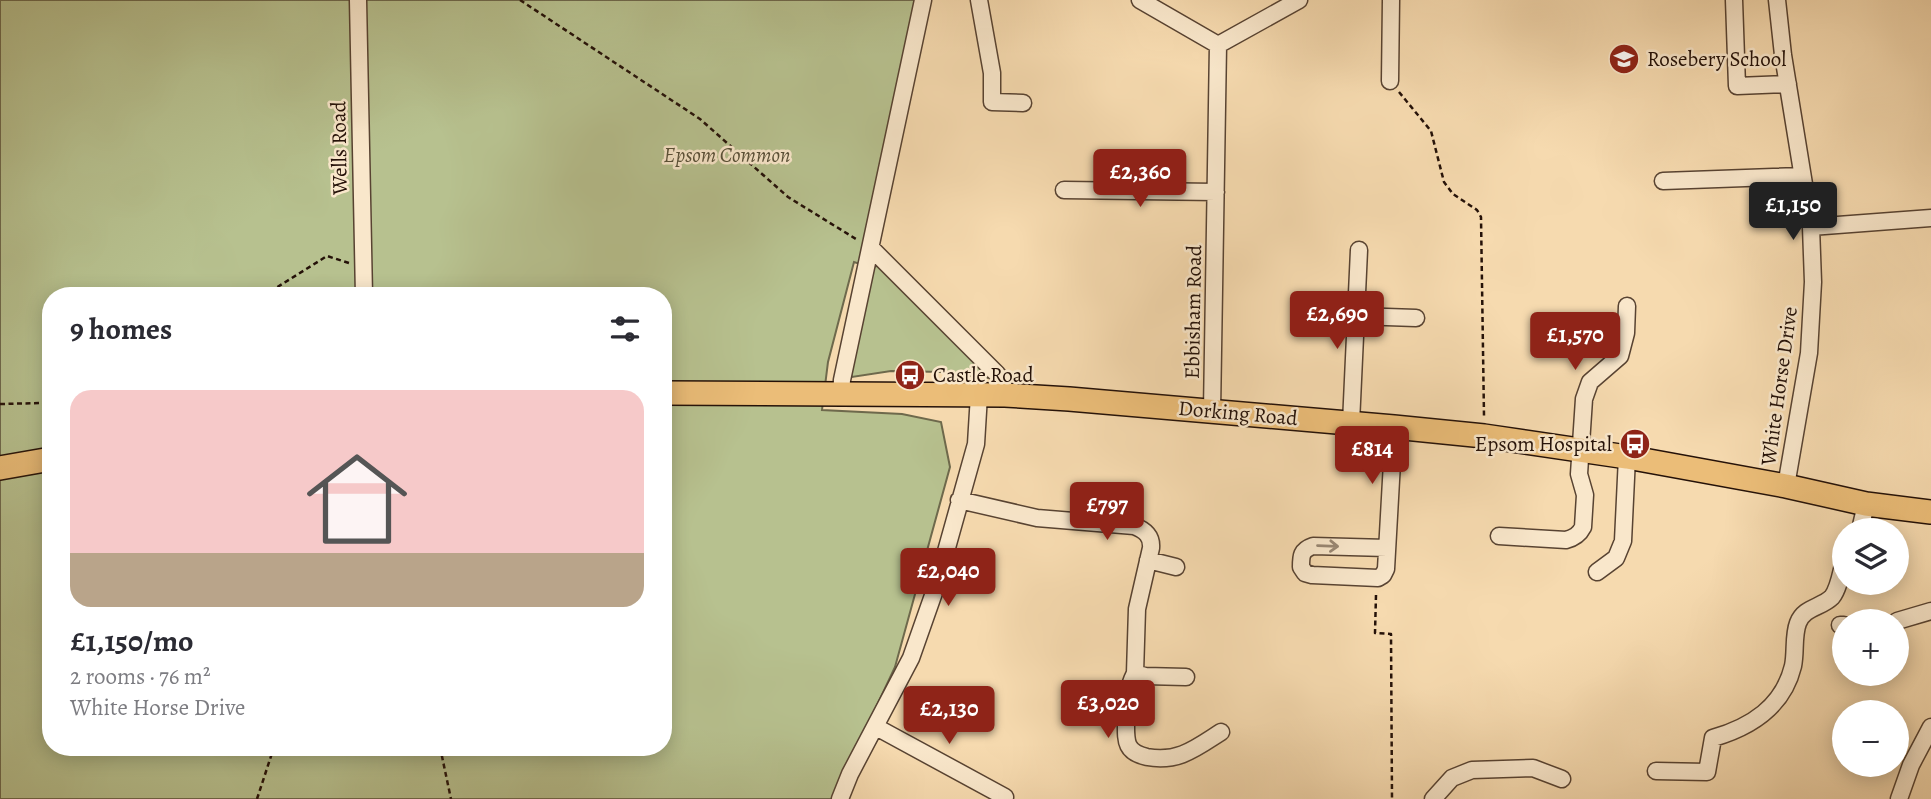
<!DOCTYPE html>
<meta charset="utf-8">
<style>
:root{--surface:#fff;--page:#f2f2f3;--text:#2b2b33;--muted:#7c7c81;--accent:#8f2418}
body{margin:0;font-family:Alegreya,serif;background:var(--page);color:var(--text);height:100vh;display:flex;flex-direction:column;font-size:26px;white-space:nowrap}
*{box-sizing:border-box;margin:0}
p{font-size:23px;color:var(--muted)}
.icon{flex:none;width:38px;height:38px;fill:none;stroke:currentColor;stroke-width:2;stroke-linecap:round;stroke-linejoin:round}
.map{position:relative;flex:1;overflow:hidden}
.side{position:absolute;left:42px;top:287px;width:630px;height:469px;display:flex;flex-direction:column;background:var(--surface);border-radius:28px;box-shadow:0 4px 18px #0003}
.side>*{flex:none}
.fabs{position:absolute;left:1832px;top:518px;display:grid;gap:14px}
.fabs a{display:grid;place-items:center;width:77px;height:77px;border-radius:50%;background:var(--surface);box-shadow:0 4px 18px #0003;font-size:35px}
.price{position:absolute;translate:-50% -60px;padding:0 16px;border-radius:7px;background:var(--accent);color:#fff;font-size:23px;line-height:46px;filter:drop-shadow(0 2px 4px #0008)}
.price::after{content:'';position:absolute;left:50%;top:42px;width:21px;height:16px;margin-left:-10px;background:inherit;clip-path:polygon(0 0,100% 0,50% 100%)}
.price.on{background:#222;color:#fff}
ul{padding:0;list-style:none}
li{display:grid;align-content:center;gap:14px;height:371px;padding:0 28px}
li span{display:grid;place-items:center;height:217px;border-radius:21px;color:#555}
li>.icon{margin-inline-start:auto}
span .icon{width:126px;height:126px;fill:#fffc;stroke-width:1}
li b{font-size:30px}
h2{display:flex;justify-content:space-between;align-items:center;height:84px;padding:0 28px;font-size:30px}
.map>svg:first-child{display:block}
.green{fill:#b7c18f;stroke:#6e694c;stroke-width:2;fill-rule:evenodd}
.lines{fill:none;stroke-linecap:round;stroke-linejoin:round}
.minor-casing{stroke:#584332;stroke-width:19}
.highway-casing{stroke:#241108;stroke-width:26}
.path{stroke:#241108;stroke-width:2.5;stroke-dasharray:5 3.5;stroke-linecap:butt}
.minor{stroke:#f9e7cb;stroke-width:16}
.highway{stroke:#ebbd78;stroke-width:23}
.oneway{stroke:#998773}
.labels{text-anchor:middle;stroke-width:5;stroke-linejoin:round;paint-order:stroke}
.poi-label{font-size:21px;fill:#241108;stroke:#f9e7cb;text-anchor:start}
.street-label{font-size:21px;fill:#241108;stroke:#f9e7cb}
.park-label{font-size:21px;font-style:italic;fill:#574f37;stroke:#f9e7cb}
</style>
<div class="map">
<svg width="1931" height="799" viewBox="0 0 1931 799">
<rect width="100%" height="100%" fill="#f6daaf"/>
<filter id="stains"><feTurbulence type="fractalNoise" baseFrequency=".00286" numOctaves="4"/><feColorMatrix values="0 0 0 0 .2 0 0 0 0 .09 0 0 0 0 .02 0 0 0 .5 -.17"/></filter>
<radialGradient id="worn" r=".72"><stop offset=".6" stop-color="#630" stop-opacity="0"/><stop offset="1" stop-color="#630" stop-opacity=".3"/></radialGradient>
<!-- green -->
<path class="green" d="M0 0H917L863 265 854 262 828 362 822 410 902 414 941 422 950 467 895 667 833 799H0ZM51 296H663V747H51Z
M880 264 989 374 987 378 943 372 891 371 852 377 849 371 873 268Z"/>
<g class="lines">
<!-- minor casing -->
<g class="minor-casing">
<path id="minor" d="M358 0 364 296
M979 0 992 73V102L1023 103
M1140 0 1218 45
M1734 0 1737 86 1788 84
M1777 0 1783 55 1811 227 1813 282 1809 353 1786 486
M1218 45 1299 0
M1390 81 1391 0
M1663 181 1802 176
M1064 190 1216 192
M1811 227 1931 218
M871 248 997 374 1002 380 1005 395
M1357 316 1416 318
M841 395 842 380 923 0
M1212 411 1218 45
M1351 423 1359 250
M959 500 1037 518 1134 526C1145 530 1152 536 1151 548L1137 609 1135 673
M1860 530 1866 504
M1499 536 1566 540C1574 538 1579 535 1583 527L1585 495 1579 474 1584 399 1590 382 1620 356 1626 333 1627 306
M1387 548 1313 546C1301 550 1301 556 1301 567L1305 573 1312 575 1378 578 1383 575 1386 569 1394 427
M1148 560 1176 567
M1597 572 1616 558 1623 541 1627 457
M1897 621 1931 611
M1840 625H1844
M1186 677 1145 676 1135 673C1127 689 1126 703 1126 720 1126 740 1124 752 1147 757 1178 763 1196 748 1221 732
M876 727 1005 797
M1656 771 1707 772 1713 738C1751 727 1783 707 1793 666 1796 652 1793 636 1798 623 1804 607 1821 608 1832 597 1839 588 1841 572 1844 561
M840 799 850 774 911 658 936 587 976 444 979 395
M1433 799 1452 778 1472 770 1533 768 1562 779
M1899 799 1911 765 1931 727"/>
</g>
<!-- highway casing -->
<g class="highway-casing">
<path id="highway" d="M663 393 1005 395 1069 399 1394 427 1484 436 1627 457 1786 486 1866 504 1931 512
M0 468 51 459"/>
</g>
<!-- path -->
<path class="path" d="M520 0 700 119 788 197 856 239
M1399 92 1431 131 1444 182 1453 194 1477 210 1481 217 1484 416
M263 296 327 256 349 263
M0 404 42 403 51 406
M1376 595 1375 633 1391 634 1392 799
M440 747 451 799
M257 799 274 747"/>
<!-- minor -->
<use href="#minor" class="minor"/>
<!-- highway -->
<use href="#highway" class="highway"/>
</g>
<!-- one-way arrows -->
<defs><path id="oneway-shaft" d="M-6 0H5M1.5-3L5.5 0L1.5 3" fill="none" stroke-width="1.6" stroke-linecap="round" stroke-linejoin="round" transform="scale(1.75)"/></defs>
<use class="oneway" href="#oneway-shaft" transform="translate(1328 546) rotate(2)"/>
<!-- icons -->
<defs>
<g id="school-disc" transform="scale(1.575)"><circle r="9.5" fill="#8f2418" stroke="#f9e7cb"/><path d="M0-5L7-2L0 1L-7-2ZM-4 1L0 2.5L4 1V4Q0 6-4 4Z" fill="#fff"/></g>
<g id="bus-disc" transform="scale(1.575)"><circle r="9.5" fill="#8f2418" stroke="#f9e7cb"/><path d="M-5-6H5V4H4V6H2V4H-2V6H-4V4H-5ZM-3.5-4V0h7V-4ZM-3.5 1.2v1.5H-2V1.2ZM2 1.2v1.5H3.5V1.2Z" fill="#fff"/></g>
</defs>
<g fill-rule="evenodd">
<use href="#school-disc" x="1624" y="59"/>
<use href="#bus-disc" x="910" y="375"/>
<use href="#bus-disc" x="1635" y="444"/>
</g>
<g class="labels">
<!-- poi labels -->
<g class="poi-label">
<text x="1647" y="66">Rosebery School</text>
<text x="933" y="382">Castle Road</text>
<text x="1612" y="451" text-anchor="end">Epsom Hospital</text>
</g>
<!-- street labels -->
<g class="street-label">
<text transform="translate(339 148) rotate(-91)" y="7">Wells Road</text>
<text transform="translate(1193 312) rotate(-89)" y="7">Ebbisham Road</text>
<text transform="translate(1779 386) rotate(-82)" y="7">White Horse Drive</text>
<text transform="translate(1238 413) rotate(5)" y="7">Dorking Road</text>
</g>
<!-- park labels -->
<g class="park-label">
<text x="727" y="162">Epsom Common</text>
</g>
</g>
<rect width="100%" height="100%" filter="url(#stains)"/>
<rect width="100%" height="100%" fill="url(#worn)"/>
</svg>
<div class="fabs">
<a><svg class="icon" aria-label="layers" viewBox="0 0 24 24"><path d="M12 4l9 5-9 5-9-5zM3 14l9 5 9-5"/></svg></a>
<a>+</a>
<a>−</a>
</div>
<b class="price" style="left:1140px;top:209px">£2,360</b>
<b class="price on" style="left:1793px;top:242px">£1,150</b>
<b class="price" style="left:1337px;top:351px">£2,690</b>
<b class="price" style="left:1575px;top:372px">£1,570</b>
<b class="price" style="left:1372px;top:486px">£814</b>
<b class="price" style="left:1107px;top:542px">£797</b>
<b class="price" style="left:948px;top:608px">£2,040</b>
<b class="price" style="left:1108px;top:740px">£3,020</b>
<b class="price" style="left:949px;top:746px">£2,130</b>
<section class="side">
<h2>9 homes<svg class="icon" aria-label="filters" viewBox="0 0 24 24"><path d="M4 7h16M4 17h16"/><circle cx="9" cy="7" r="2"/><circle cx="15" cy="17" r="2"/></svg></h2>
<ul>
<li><span style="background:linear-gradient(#f6c9c9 75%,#b9a48a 0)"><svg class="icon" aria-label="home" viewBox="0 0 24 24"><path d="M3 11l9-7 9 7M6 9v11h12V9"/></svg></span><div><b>£1,150/mo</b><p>2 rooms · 76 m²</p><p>White Horse Drive</p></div></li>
</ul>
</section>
</div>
